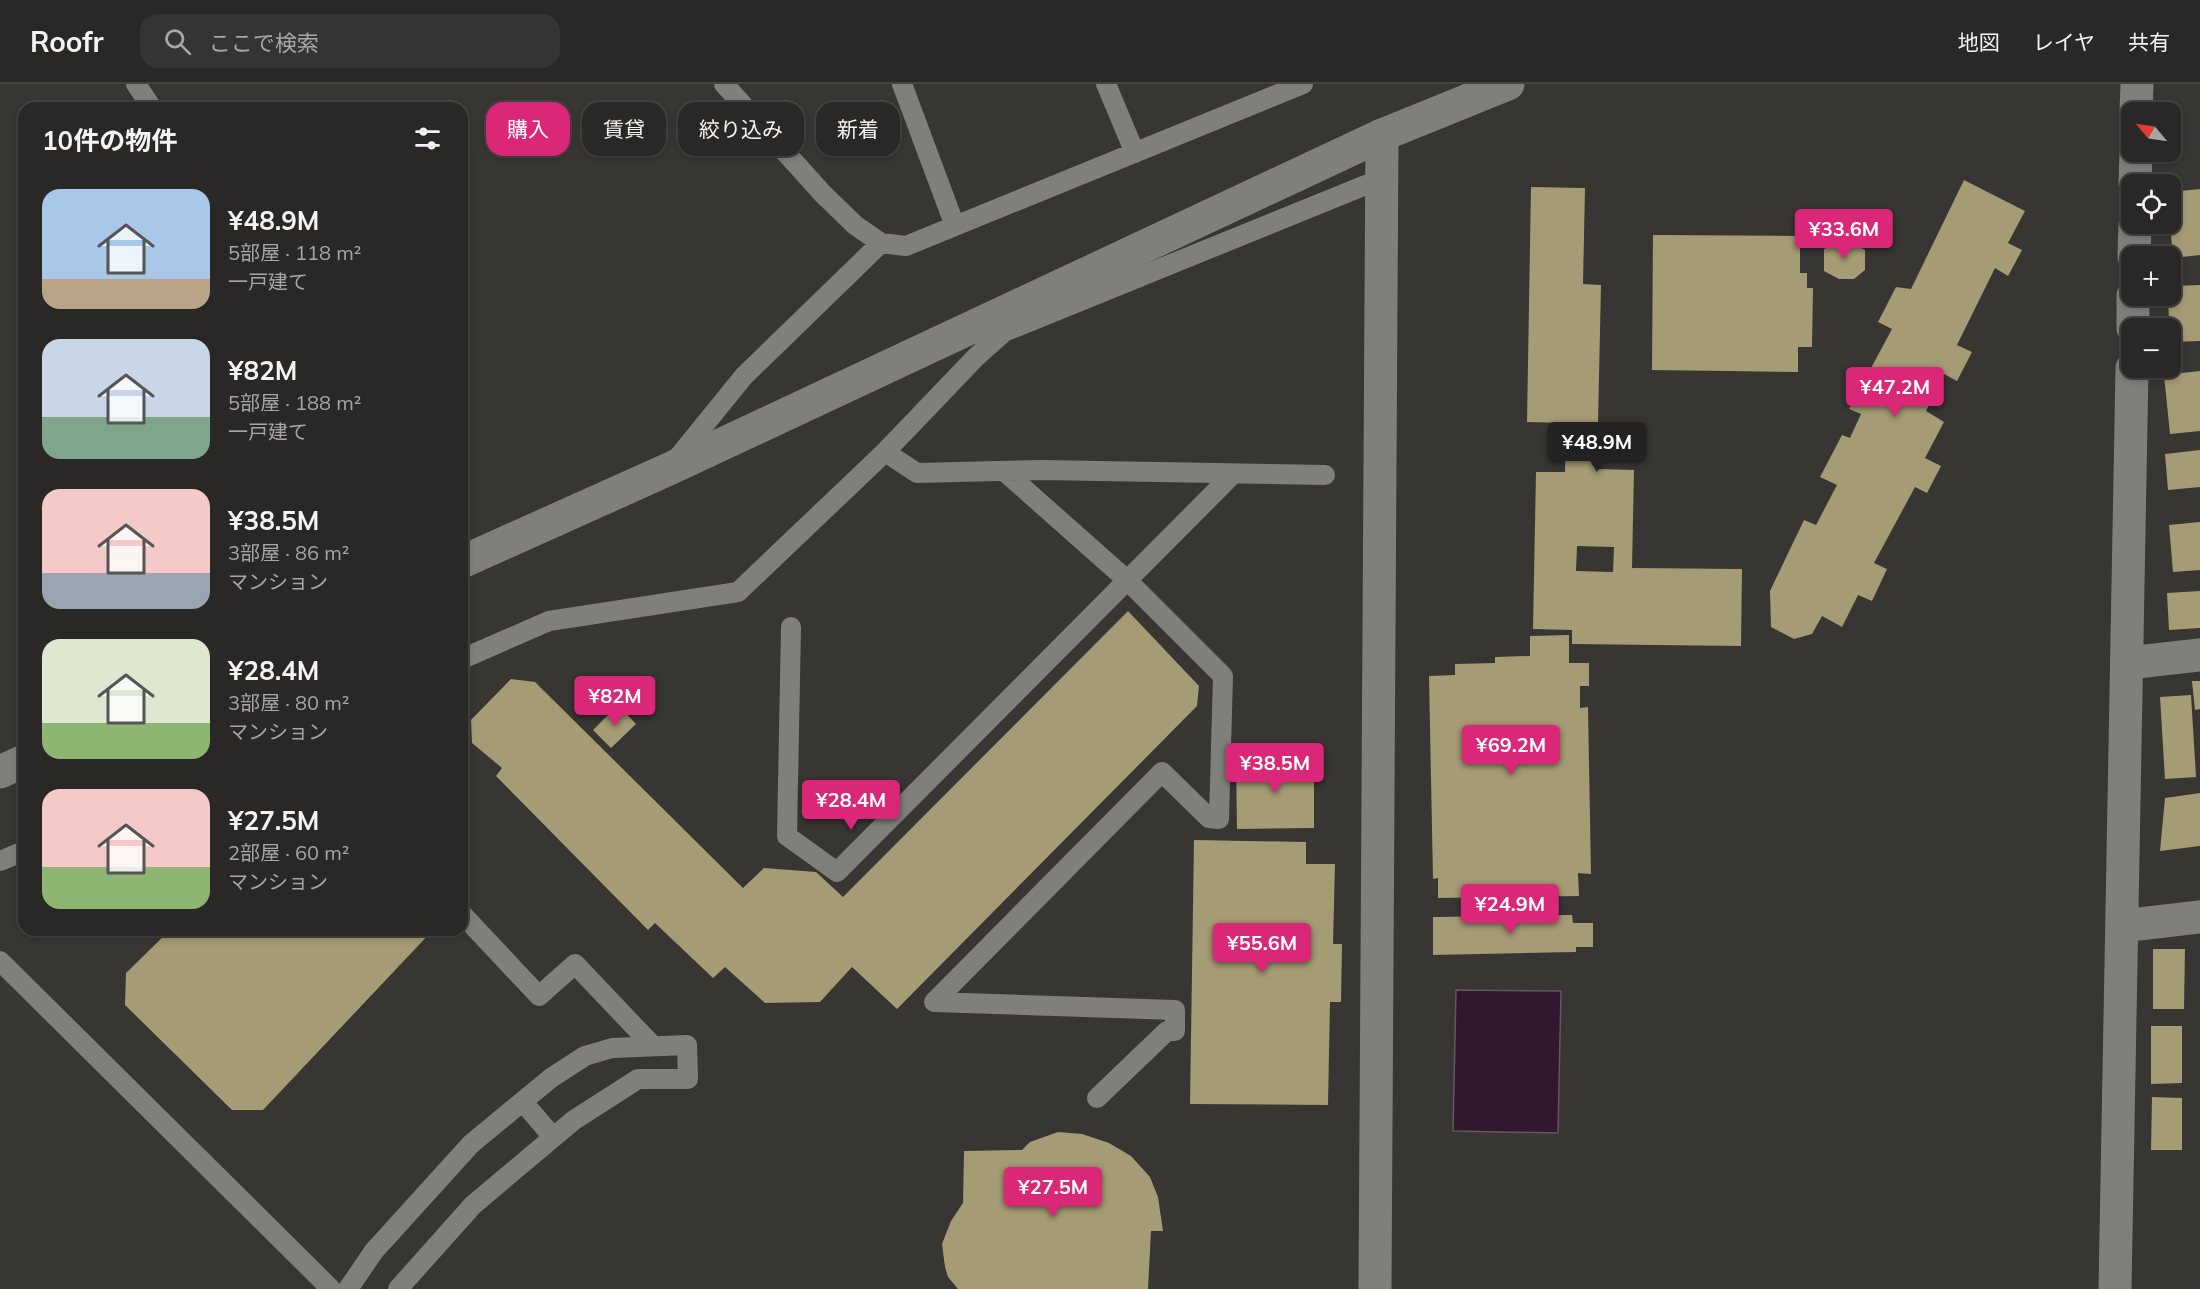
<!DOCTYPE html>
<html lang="ja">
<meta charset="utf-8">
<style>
:root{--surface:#292826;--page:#353432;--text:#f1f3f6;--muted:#a5a6a7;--line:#454443;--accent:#db2777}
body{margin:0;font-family:Mulish,"Noto Sans JP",sans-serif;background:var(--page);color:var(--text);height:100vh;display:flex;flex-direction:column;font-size:22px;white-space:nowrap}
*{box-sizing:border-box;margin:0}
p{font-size:20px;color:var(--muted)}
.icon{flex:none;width:33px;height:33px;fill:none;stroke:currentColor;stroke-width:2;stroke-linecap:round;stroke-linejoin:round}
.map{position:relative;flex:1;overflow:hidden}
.panel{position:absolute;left:18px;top:18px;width:450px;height:834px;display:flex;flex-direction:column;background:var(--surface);border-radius:18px;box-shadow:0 3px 9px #0003,0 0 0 2px var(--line)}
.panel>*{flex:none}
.guide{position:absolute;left:486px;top:18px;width:570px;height:54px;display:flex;gap:12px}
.needle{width:39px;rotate:299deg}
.controls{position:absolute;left:2121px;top:18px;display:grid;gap:12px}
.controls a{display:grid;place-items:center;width:60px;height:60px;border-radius:12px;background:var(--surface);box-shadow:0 3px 9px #0003,0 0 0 2px var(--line);font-size:30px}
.price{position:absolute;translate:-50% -51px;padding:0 14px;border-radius:6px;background:var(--accent);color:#fff;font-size:20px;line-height:39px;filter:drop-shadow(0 2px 3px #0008)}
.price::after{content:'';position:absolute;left:50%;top:36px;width:18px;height:14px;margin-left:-9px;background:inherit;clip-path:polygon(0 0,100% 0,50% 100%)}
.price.active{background:#222;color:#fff}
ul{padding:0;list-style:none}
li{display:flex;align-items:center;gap:18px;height:150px;padding:0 24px}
li span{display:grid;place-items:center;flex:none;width:168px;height:120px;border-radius:18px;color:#555}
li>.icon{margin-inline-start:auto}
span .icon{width:72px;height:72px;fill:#fffc;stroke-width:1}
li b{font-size:26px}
h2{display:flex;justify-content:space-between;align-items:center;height:72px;padding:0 24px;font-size:26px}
.tag{padding:0 21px;border-radius:18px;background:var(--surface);box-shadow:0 3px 9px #0003,0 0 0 2px var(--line);font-size:21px;line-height:54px}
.tag.active{background:var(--accent);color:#fff}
header{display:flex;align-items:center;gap:36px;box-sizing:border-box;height:84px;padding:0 30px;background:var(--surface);border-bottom:2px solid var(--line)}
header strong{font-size:28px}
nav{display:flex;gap:33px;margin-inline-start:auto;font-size:21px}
.search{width:420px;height:54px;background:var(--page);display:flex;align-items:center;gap:15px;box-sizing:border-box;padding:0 21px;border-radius:18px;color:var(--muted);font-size:22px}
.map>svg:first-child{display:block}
.water{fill:#31182f;stroke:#665564;stroke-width:1.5}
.building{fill:#a59b74;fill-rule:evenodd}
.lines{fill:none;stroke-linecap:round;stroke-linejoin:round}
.service{stroke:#7f7f7b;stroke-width:20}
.minor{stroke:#7f7f7b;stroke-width:33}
.tertiary{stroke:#7f7f7b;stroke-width:33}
</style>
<header>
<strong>Roofr</strong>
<div class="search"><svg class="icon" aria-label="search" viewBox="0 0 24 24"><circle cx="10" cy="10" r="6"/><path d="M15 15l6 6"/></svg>ここで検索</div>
<nav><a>地図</a><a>レイヤ</a><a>共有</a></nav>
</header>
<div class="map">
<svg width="2200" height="1205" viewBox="0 0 2200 1205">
<rect width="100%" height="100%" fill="#373633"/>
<!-- water -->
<path class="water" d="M1456 906 1561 907 1558 1049 1453 1047Z"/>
<!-- building -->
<path class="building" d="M1964 96 2025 127 2008 159 2022 166 2008 192 1995 184 1957 261 1972 268 1957 297 1944 290 1926 327 1944 338 1925 374 1941 382 1927 409 1915 403 1874 479 1887 485 1872 517 1858 511 1842 543 1822 532 1812 550 1794 555 1771 543 1770 507 1804 436 1816 441 1837 401 1820 393 1842 351 1850 354 1861 330 1849 325 1892 245 1878 238 1896 203 1911 205Z
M1531 103 1585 104 1583 200 1601 201 1597 385 1634 386 1632 484 1742 485 1741 562 1572 560V546L1533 545 1536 388H1565L1566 339 1527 338ZM1577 462 1614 463 1613 488 1576 487Z
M2200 105V171L2173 174 2170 140V108Z
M1653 151 1800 152V189H1807V204H1813L1812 263H1798V288L1652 286Z
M1844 155 1865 166V186L1854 195H1839L1824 187V165Z
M2200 201V257L2170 258 2168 212H2170V202Z
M2200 287V347L2170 350 2164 291Z
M2200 366V403L2168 406 2165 370Z
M2200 438V486L2173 488 2169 441Z
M2200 507V544L2169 546 2167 509Z
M1128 527 1199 602 1197 622 897 925 852 883 820 918 765 919 725 883 713 894 655 839 648 846 496 692 502 684 472 659 471 636 511 595 535 598 743 804 764 784 816 788 843 813Z
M1569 551V579H1589V602H1580V624L1588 623 1591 790 1578 789 1579 812 1438 814V794L1433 795 1429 592 1455 591V580L1495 579V573L1530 572V552Z
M2192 597H2200V625L2195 626Z
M2191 611 2196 693 2165 695 2160 613Z
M618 621 636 640 611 664 593 646Z
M1314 675V744L1237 745 1236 676Z
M2200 709V762L2160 767 2165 714Z
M1194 756 1306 758V780H1335L1333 860H1342L1341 918H1330L1328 1021 1190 1020Z
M1572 831 1573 839H1593V863H1576V868L1433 871V833Z
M170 846H433L263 1026H232L125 921 126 889Z
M2153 865H2185L2184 925H2153Z
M2151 942H2182V999L2151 1000Z
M2152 1013 2182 1014V1066H2151Z
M1058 1048 1082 1050 1109 1059 1131 1072 1150 1093 1158 1113 1163 1147H1151L1148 1205H958L948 1193 945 1183 942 1160 951 1137 963 1119 964 1067 1022 1066 1030 1058Z"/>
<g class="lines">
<!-- service -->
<path class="service" d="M136 0 152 24
M724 0 823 110 855 141 881 159 906 162 1303 0
M902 0 955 142
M1106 0 1135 69
M885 368 917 389 1042 386 1325 391
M675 377 744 292 881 159
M1004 387 1127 496 1223 592 1219 735 1209 734 1162 688 934 918 1175 926V947H1167L1097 1014
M791 543 787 752 837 788 1233 390
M462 575 549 537 738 508 885 368 976 273 1004 248 1383 94
M0 777 24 767
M462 830 539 912 575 880 653 962
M0 877 331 1205
M523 1018 553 1053
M348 1205 374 1167 471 1060 551 994 585 972 612 964 687 961 688 995H638L574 1036 473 1121 398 1205"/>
<!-- minor -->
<path class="minor" d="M2136 28 2137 0
M2135 100 2136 68
M2134 172 2135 140
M2133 244V212
M2128 579 2200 571
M2122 842 2200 833
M1375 1205 1382 51
M2115 1205 2132 284"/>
<!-- tertiary -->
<path class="tertiary" d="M462 478 669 385 1382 51 1508 0
M0 688 24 677"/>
</g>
</svg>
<div class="controls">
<a><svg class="needle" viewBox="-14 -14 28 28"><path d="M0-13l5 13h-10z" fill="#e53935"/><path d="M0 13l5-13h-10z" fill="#a5a6a7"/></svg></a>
<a><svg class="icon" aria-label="locate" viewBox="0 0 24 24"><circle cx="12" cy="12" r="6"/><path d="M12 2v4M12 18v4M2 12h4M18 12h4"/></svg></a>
<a>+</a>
<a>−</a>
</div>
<b class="price" style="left:1844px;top:176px">¥33.6M</b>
<b class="price" style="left:1895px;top:334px">¥47.2M</b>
<b class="price active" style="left:1597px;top:389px">¥48.9M</b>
<b class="price" style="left:615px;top:643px">¥82M</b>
<b class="price" style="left:1511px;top:692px">¥69.2M</b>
<b class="price" style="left:1275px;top:710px">¥38.5M</b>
<b class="price" style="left:851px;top:747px">¥28.4M</b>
<b class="price" style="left:1510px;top:851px">¥24.9M</b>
<b class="price" style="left:1262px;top:890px">¥55.6M</b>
<b class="price" style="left:1053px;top:1134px">¥27.5M</b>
<div class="guide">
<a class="tag active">購入</a>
<a class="tag">賃貸</a>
<a class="tag">絞り込み</a>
<a class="tag">新着</a>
</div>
<section class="panel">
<h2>10件の物件<svg class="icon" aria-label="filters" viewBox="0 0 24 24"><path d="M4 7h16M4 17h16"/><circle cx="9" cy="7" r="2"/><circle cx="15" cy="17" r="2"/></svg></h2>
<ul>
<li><span style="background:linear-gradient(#a9c7e8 75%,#b9a48a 0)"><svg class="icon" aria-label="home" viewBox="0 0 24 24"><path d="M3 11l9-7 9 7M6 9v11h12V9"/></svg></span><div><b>¥48.9M</b><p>5部屋 · 118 m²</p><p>一戸建て</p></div></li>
<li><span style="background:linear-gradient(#c9d6e8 65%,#7fa58c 0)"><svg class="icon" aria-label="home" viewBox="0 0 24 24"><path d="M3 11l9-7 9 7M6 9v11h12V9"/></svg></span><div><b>¥82M</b><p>5部屋 · 188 m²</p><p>一戸建て</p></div></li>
<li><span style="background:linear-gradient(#f6c9c9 70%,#9aa5b1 0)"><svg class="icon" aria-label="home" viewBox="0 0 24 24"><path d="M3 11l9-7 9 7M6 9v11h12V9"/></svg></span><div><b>¥38.5M</b><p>3部屋 · 86 m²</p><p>マンション</p></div></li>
<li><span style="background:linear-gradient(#dfe7d0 70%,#8fb573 0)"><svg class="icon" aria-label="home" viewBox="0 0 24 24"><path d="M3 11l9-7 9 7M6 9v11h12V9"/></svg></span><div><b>¥28.4M</b><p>3部屋 · 80 m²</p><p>マンション</p></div></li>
<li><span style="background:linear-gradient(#f6c9c9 65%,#8fb573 0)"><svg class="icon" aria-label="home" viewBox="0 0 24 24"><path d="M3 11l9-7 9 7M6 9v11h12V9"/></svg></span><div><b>¥27.5M</b><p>2部屋 · 60 m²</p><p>マンション</p></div></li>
</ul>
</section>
</div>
